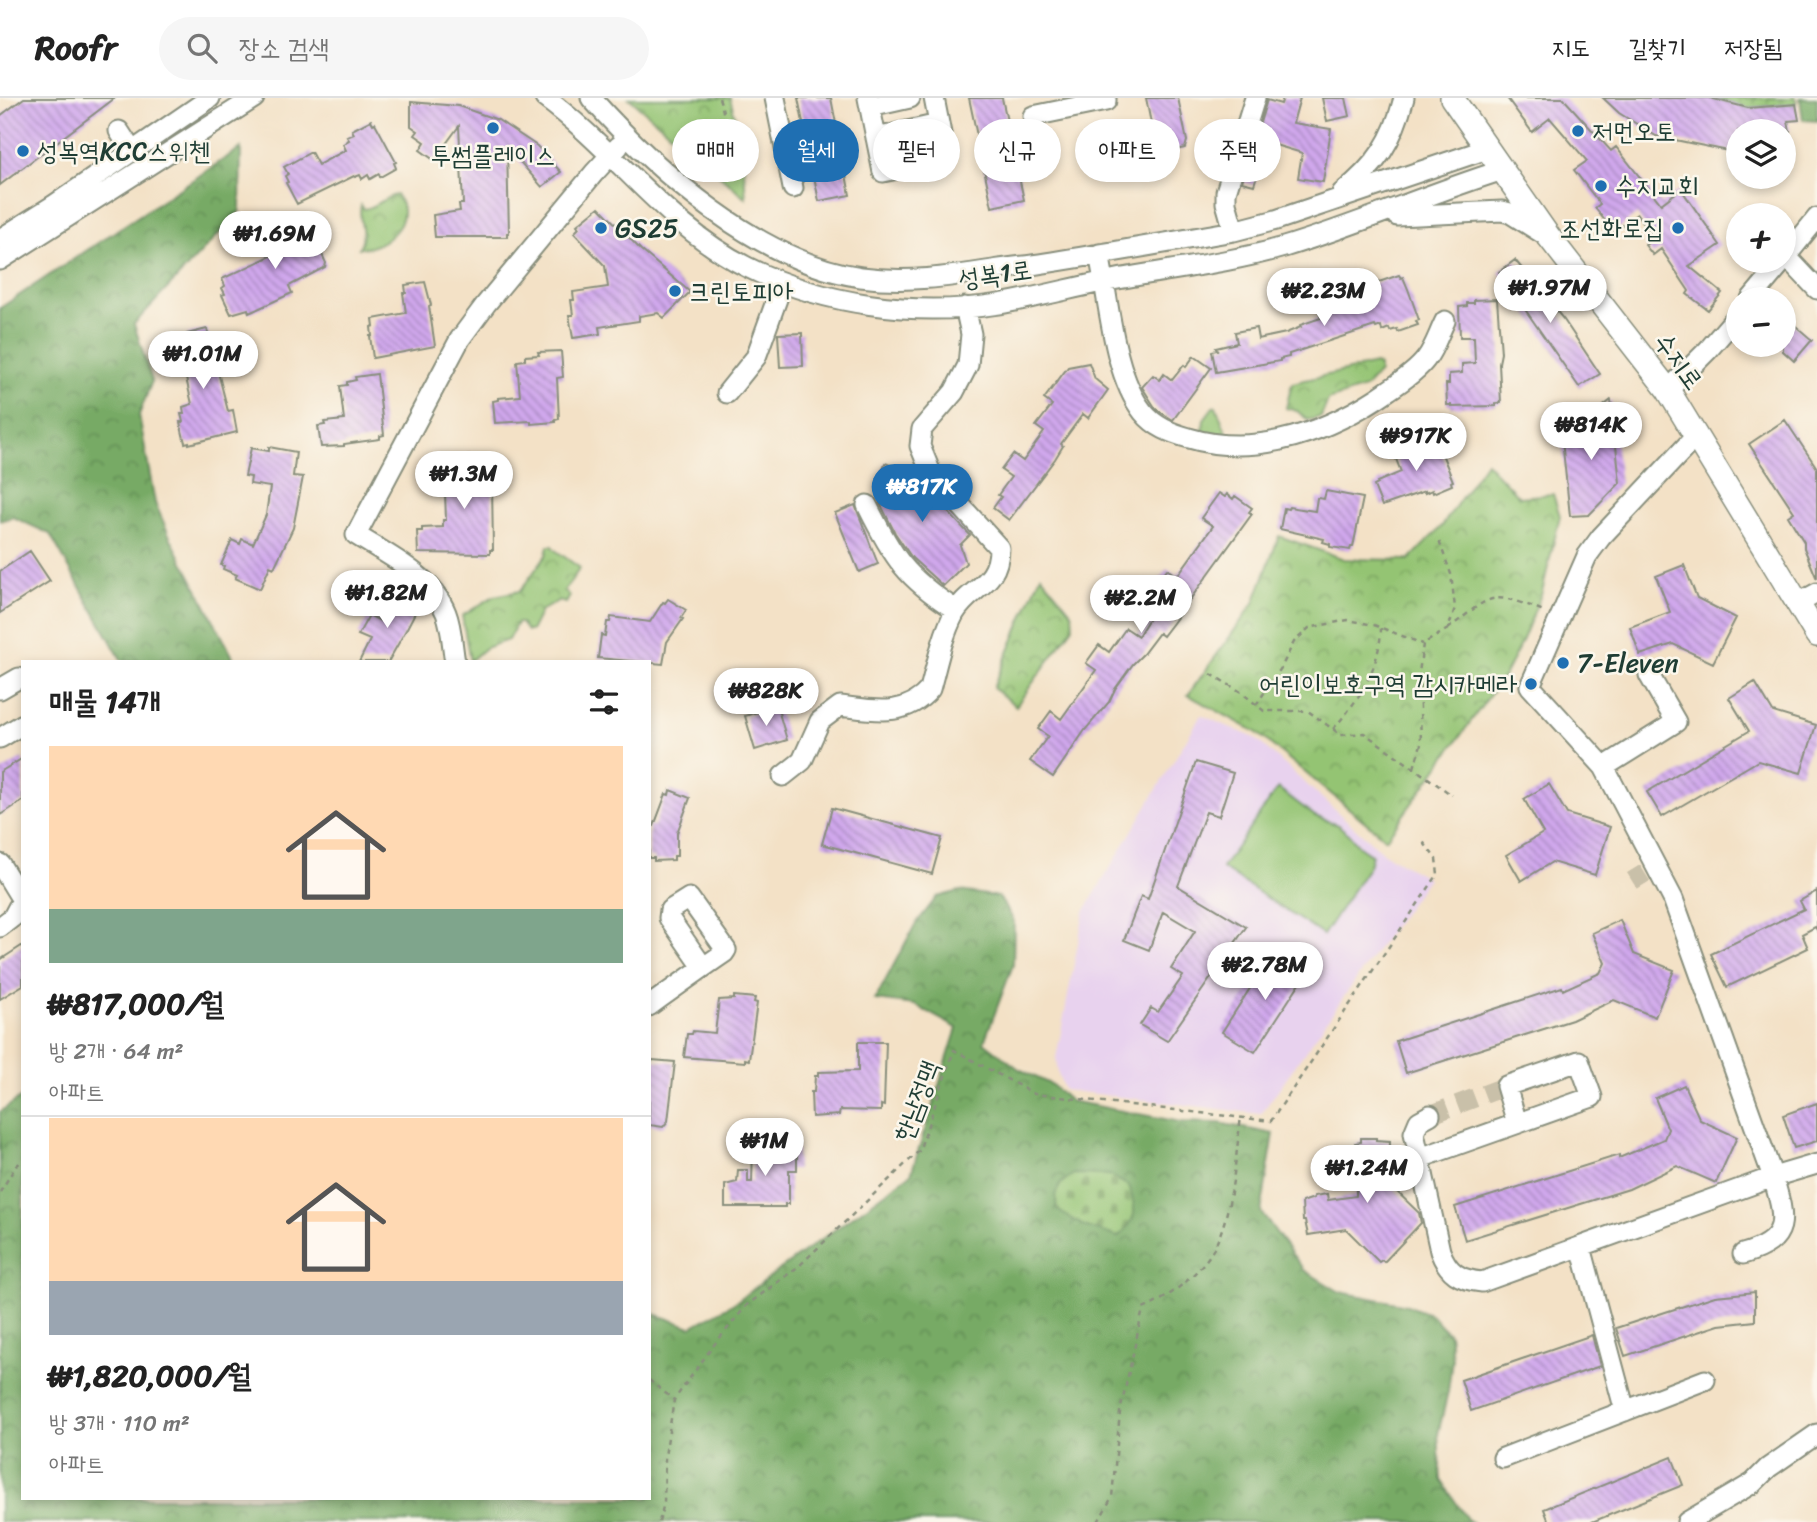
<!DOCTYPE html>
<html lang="ko">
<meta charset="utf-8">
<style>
:root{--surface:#fff;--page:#f6f6f6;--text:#222;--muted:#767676;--line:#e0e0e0;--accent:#1f6fb2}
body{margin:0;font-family:Sriracha,"Poor Story",sans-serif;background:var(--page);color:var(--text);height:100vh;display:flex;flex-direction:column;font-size:26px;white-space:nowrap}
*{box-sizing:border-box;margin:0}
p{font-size:23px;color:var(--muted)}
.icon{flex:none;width:38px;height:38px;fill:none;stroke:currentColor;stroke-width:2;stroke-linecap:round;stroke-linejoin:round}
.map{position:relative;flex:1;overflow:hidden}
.side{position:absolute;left:21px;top:562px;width:630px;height:840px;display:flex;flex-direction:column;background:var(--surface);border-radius:0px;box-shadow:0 4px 10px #0003}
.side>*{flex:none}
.top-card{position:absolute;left:672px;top:21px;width:665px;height:63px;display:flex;gap:14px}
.buttons{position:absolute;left:1726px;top:21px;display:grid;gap:14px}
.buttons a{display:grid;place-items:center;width:70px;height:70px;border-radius:50%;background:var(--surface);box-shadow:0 4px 10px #0003;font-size:35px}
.price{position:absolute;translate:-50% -60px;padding:0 16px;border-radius:24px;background:#fff;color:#222;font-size:23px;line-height:46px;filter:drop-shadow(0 2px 4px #0008)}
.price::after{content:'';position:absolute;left:50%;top:42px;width:21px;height:16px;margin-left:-10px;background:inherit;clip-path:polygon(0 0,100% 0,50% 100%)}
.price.current{background:var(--accent);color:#fff}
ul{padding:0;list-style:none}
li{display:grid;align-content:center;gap:14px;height:371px;padding:0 28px}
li+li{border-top:2px solid var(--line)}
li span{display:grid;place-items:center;height:217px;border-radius:0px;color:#555}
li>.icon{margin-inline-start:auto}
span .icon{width:126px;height:126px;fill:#fffc;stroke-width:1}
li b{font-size:30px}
h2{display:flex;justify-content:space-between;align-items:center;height:84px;padding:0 28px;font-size:30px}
.chip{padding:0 24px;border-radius:32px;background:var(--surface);box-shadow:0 4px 10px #0003;font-size:24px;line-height:63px}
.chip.current{background:var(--accent);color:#fff}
header{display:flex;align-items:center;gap:42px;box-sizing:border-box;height:98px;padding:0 35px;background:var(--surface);border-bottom:2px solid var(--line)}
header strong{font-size:33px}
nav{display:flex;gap:38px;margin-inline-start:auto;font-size:24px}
.search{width:490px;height:63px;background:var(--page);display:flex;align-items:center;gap:18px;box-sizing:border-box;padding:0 24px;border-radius:38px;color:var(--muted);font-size:26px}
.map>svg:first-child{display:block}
.built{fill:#e8d2ee}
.grass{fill:url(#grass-dots);stroke:#5a8054;stroke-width:2}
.forest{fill:url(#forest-crowns);stroke:#4b744c;stroke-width:2}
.cemetery{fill:url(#cemetery-stones);stroke:#5a8054;stroke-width:2}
.park{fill:url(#park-crowns);stroke:#5a8054;stroke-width:2}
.pitch{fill:#94c473;stroke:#5a8054;stroke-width:2}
.building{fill:url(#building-back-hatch)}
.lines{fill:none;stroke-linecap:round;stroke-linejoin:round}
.minor-tunnel{stroke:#c9c0a9;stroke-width:19;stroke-dasharray:19 10;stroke-linecap:butt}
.minor-casing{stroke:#898f7d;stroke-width:23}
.major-casing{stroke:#898f7d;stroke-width:26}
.path{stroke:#898f7d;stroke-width:2.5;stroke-dasharray:5 5;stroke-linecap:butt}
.minor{stroke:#fff;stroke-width:19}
.major{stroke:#fff;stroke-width:23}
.poi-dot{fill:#1f6fb2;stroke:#fbf7ec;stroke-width:2.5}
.labels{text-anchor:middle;stroke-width:5;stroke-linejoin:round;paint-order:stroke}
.poi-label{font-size:26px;fill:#1f3d34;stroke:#fbf7ec;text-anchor:start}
.street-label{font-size:26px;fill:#1f3d34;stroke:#fbf7ec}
</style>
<header>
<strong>Roofr</strong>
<div class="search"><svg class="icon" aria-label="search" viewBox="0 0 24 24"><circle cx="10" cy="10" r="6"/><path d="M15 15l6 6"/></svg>장소 검색</div>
<nav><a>지도</a><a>길찾기</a><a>저장됨</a></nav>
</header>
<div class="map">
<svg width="1817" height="1424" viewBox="0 0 1817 1424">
<defs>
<pattern id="grass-dots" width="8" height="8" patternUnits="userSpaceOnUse" patternTransform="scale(1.75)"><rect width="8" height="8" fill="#94c473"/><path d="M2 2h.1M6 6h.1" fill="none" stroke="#78a05f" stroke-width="1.8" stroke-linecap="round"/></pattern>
<pattern id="forest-crowns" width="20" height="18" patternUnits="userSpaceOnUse" patternTransform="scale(1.75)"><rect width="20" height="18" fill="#77aa65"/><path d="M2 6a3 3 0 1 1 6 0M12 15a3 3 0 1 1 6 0" fill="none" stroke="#618c54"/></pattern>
<pattern id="cemetery-stones" width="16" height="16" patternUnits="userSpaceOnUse" patternTransform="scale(1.75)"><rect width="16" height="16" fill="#94c473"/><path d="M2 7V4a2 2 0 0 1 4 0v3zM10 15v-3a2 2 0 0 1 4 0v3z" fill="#78a05f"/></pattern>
<pattern id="park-crowns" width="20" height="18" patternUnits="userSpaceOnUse" patternTransform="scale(1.75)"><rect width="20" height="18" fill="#94c473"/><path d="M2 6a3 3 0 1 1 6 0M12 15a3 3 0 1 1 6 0" fill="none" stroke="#78a05f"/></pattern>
<pattern id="building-back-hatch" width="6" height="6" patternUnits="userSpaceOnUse" patternTransform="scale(1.75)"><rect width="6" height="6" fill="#d0a7ec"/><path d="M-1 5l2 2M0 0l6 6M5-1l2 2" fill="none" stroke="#a889c0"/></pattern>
</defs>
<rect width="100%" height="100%" fill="#fbf7ec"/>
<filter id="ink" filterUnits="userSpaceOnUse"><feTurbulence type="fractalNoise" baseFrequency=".0143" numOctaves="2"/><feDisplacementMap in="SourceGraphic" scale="14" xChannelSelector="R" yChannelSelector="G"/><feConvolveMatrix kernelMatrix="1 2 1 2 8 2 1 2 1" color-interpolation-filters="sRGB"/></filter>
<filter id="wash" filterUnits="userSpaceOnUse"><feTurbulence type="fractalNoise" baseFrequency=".00686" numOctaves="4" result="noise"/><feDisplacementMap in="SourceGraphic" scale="28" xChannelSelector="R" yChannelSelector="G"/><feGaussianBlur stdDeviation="1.57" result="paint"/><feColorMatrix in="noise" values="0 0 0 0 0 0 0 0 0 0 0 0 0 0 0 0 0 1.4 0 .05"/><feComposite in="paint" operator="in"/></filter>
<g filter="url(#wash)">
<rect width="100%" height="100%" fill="#f3e1c6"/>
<!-- built -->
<path class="built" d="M1201 617 1255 640 1382 754 1428 780 1261 1016 1064 992 1058 975 1056 960 1084 814Z"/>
<!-- grass -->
<path class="grass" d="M1710 0H1796V6L1748 10Z"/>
<!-- forest -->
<path class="forest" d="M1800 0H1817V23L1803 22Z
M241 50 240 113 134 226 152 283 139 317 155 405 170 439 235 563H122L50 436 13 419 0 423V210Z
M960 793 999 799 1014 823 1013 867 984 944 1019 971 1052 987 1070 1003 1181 1024 1219 1025 1274 1036 1261 1114 1304 1172 1340 1194 1407 1207 1432 1217 1449 1236 1452 1261 1448 1294 1438 1336 1441 1382 1467 1421 1472 1424H0V1014L23 998V1400H649V1214L691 1229 734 1205 911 1076 957 930 915 907 875 902 915 827 937 799Z"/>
<!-- cemetery -->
<path class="cemetery" d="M1074 1076 1109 1077 1129 1088C1137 1113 1138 1121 1118 1139L1084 1128 1057 1112C1054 1092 1057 1086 1074 1076Z"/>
<!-- park -->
<path class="park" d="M629 0H730L742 46 746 100Z
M396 97C417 119 387 152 359 150 368 135 357 123 361 107L364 111C377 109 384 99 396 97Z
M1375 266 1379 268V274L1365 290 1328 302 1321 319 1308 322 1297 313 1286 310 1292 285Z
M1216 308 1227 336 1222 342 1202 343 1204 321 1213 309Z
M1486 364 1519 399 1553 396 1560 418 1542 494 1523 541 1505 576 1386 741 1256 634 1188 597 1254 505 1279 438 1344 461 1409 462 1442 428Z
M548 448H552L555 452 580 470 564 493 570 498 566 505 558 503 541 513 531 533H527L521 525H517L508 542 485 550 470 563 462 518 494 498 520 493 546 457Z
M1041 477 1072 515 1073 529 1016 608 993 590Z"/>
<!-- pitch -->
<path class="pitch" d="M1278 690 1315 718 1338 727 1349 736 1359 748 1372 757 1369 768 1323 837 1222 770Z"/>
<g id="blocks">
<!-- building -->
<path class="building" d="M24 0H115L0 87V18Z
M798 0H831L850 97 819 103Z
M969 0H1002L1024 102 992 109Z
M1146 0H1178L1187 43 1185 50 1157 56Z
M1283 0H1300L1293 25 1331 31 1323 84 1298 80 1302 55 1255 41 1267 2 1281 6Z
M1322 0H1346L1350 18 1327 23Z
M1507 0H1563L1611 53 1616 49 1661 106 1681 91 1720 147 1689 168 1722 195 1708 212 1687 196 1689 193 1661 151 1653 157 1645 147 1654 141 1637 116 1614 134 1595 110 1600 106 1574 72 1587 63 1550 20 1532 34Z
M1603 0H1710L1748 10 1796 6 1799 22 1788 23 1790 33H1738V55L1656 38 1619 15Z
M411 4 458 8 498 22 537 48 561 74 542 89 507 49 509 135H507V139H435L433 117 460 113 459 106H463L459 28 434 62 420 52 425 44 415 37 418 33 411 28Z
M371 22 373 26 375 25 396 64 394 65 396 70 380 79 379 76 370 81 368 77 362 81 360 77 355 79 354 78 297 106 286 85 288 84 285 78 288 76 284 69 311 54 318 67 346 52 343 46 349 42 347 39 354 36 352 32Z
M1248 64 1260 68 1254 87 1242 84Z
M599 109 641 152 690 194 664 220 658 215 639 218V223L599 229 600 236 573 240 569 217H573L571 202H574L573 194 608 189 605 168 574 135 579 130 577 127Z
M305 120 326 165 325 169 289 188 292 195 249 215 248 211 231 216 222 197 225 196 222 190 225 188 222 181 273 157 271 154 277 152 273 142 280 139 278 136 285 133 284 131Z
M1515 162 1564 222 1600 276 1579 289 1499 174Z
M1399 177 1401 180 1403 179 1408 191 1419 222 1416 223 1418 227 1398 234 1397 231 1390 233 1389 230 1382 233 1381 228 1376 230 1375 228 1289 256V259L1280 261V263L1216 274 1212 253 1217 252 1216 250 1237 245 1235 234 1256 230 1258 241 1286 235 1301 229 1300 227 1321 220 1317 209 1338 202 1341 212 1371 202 1368 194 1376 192 1373 186Z
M425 184 431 207 429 208 435 248 373 260 370 238H372L371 229 374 228 373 221 406 215 403 195H406L405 187Z
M1497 201 1501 255 1499 265 1501 305 1496 306V308L1451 309V307H1447L1446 286H1449V276L1462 275V266L1475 265 1474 239H1460L1459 209 1467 208V205H1474V202Z
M1783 217 1812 242 1794 263 1783 253Z
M207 231 228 313 233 312 237 334 189 346V344L185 345 180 324H183L181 316H184L183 309 192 306 185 276 181 277 174 246 182 244 181 241 188 239 187 236Z
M802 235 803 268 780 269 778 236Z
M561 253 563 279 557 280 559 321 555 322V324L531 326V323L495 325 493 303 498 302V300L520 298 517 263 525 262V258L539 257 538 254Z
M1194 258 1211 270 1173 322 1156 311 1142 289 1153 277 1160 282 1164 276 1172 282 1184 267 1186 269Z
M1089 265 1095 281 1108 292 1088 320 1083 316 1061 346 1063 348 1055 361 1009 422 993 410 1001 399 998 397 1011 379 1001 372 1013 356 1023 363 1044 334 1036 328 1052 307 1044 301 1068 269Z
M377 276 384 337 380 338V341L344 346V348L321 349 318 328 325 327 324 324 344 322 340 288 347 287V284L356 282 355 279Z
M1611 302 1620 385 1589 417 1570 418 1562 342Z
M1785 322 1817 370V481L1804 450V444L1788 418 1794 414 1749 346Z
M1432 338 1434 342 1436 341 1453 383 1451 384 1452 387 1433 395 1432 392 1425 395V393L1382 408 1374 388 1378 386 1377 384 1401 374 1396 361 1403 359 1400 351Z
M269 349 296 354 293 378 303 379 293 430 274 470 270 468 260 491 235 480 237 477 223 471 224 468 221 467 232 442 240 446 242 441 253 446 266 417 270 389 250 386 251 379 245 378 251 350 269 353Z
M486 357V361H489L492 384 493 452H490V456L418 455 417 433H422V430L443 429V422H446L444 366 452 365V362H466V358Z
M885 365 918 377 926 391 970 437 960 447 966 465 943 488 912 460 895 435 880 405 879 382Z
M1326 393 1363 400 1353 449H1351L1350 452 1330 449V446L1323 444 1324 441 1280 431 1284 410 1288 411 1289 409 1315 413 1317 400 1324 401Z
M1219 395 1225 399 1227 396 1233 401 1235 398 1252 410 1249 414 1252 416 1173 525 1163 538 1159 535 1143 556 1133 566 1115 591 1109 604 1085 632 1053 679 1030 663 1048 638 1038 631 1051 613 1061 621 1096 572 1086 565 1099 547 1109 554 1126 530 1138 538 1165 495 1155 487 1167 471 1177 478 1213 428 1201 420Z
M855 407 878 466 859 474 835 415Z
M30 453 50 483 0 515V473Z
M1684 467 1697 500 1736 520 1713 565 1673 546 1640 557 1630 529 1670 514 1656 478Z
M394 496 418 509 406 532 388 564H359L370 542 358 537 369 517 380 523Z
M668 501 686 512 681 520 683 521 667 544 663 566 598 560 601 537 605 538 607 524H610L611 519 650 524 663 504 665 505Z
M1755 584 1773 614 1816 627 1801 675 1758 663 1662 719 1647 694 1749 633 1729 600Z
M777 608 787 642 755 652 745 618Z
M23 660V703L0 717V674Z
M1196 664 1233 675 1219 718 1206 714 1178 788 1246 829 1167 943 1140 927 1151 910 1158 914 1183 878 1171 871 1195 833 1163 814 1149 852 1124 842 1141 798 1148 801Z
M1549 686 1567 716 1610 729 1595 777 1552 764 1521 783 1506 757 1543 735 1524 701Z
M670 692 690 700 677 735V758H674V762L654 763V760H649V728H654L666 696 669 697Z
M832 710 942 740 932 776 822 746Z
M1817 793V832L1815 829 1802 836 1808 850 1727 889 1711 856 1804 811 1800 803Z
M1620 822 1634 856 1674 872 1655 919 1614 902 1572 922 1406 975 1396 943 1562 889 1563 892 1600 875 1605 865 1592 835Z
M23 847V887L0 901V862Z
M1274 853 1307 874 1255 954 1222 934Z
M734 898 755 900 754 904 757 905 749 962 745 961V964L684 959 687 936H692L693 933 715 935 719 902 734 901Z
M858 944H886L884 1008 881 1007V1013L840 1012 839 1017 812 1019 811 994H814L815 978H818V974L858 973Z
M652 962 675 964 668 1023 663 1029 649 1027V965H651Z
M1684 987 1700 1022 1737 1039 1716 1085 1677 1068 1629 1091 1465 1142 1455 1109 1619 1057V1060L1664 1041 1668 1031 1655 1000Z
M1817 1005V1043L1794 1050 1783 1017Z
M1361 1040H1376V1042L1390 1043 1389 1086 1419 1115 1421 1125 1384 1164 1382 1162 1379 1164 1346 1131 1308 1137 1305 1123H1303L1302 1104 1314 1100V1098L1327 1096 1328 1102 1356 1098V1070L1351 1069 1352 1053H1355V1045L1361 1044Z
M776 1044H794V1049H797V1072H789V1106H785V1109H725V1087L737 1084 738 1072H748V1084H752L753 1050 760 1051V1047H776Z
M1755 1194V1223L1719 1227 1625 1258 1616 1230 1715 1198Z
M1592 1237 1600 1268 1471 1313 1461 1282Z
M1672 1359 1683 1387 1592 1424H1549L1544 1411Z"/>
</g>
</g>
<g filter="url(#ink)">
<use href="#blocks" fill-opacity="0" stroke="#898f7d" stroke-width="2"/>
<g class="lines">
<!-- minor-tunnel -->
<path class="minor-tunnel" d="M1632 783 1645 775
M1430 1017 1506 988"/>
<!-- minor casing -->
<g class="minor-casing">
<path id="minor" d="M545 0C616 52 667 129 747 169 823 207 915 219 999 206 1034 200 1068 191 1102 184 1163 172 1225 166 1284 149 1358 127 1429 95 1503 72
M591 0C656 73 760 165 861 179 906 185 948 179 993 172 1010 169 1028 168 1045 165 1108 155 1171 144 1234 133L1276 122 1487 51
M775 0 793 90
M868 0 883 74 946 61 934 0
M870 9 910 0
M1033 18 1106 3V0
M119 33 132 53
M876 40 939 26
M1342 95C1377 67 1393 43 1404 0
M1397 118 1502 113 1510 115 1545 137
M1234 133 1226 105V94L1255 0
M0 141 54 107 210 0
M1099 156C1109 202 1113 276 1143 314 1155 329 1171 335 1189 340 1258 361 1332 332 1389 292 1401 284 1417 273 1426 261 1434 251 1439 235 1445 223
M1786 158 1817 191
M0 162 254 0
M1783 162 1817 120
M1751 201 1783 163
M1668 292 1708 252 1738 217
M727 295 756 259 778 198 781 184
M1695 339 1601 439 1587 458 1530 588 1604 669 1673 801 1773 1079C1785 1120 1792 1142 1743 1156
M867 407C893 460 906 480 956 512
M1797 506 1817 495
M455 564C452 548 452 530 446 515 431 477 388 457 356 437L460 241 486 206 594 75 619 48
M0 591 19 580
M0 640 23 626
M1604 669 1676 624 1649 577
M783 678 802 663 820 623 840 608C874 612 905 620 930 591 937 566 942 539 954 516 969 489 999 488 999 450L931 375 920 348 922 331 954 294 968 267 971 236 965 209
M0 766 22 802 13 819 0 829
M649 908C674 890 699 872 724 855L726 852 689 800 670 812 669 820 703 869
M1430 1017 1419 1023 1414 1035 1440 1153C1448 1175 1460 1182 1482 1184L1773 1079 1817 1066
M1420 1060 1592 999 1579 963 1506 988 1517 1025
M1581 1149 1625 1313
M1503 1360 1705 1282
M1687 1424 1753 1385 1768 1370 1817 1336"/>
</g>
<!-- major casing -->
<g class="major-casing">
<path id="major" d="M1452 0 1549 139 1668 292 1817 537"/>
</g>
<!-- path -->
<path class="path" d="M719 0C728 24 727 53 728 78
M1448 531C1493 496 1489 492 1544 513
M1211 576 1241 594 1264 613H1308L1341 637 1364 635 1452 697
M1256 607 1281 570 1294 544 1309 530 1348 522 1374 527 1423 546
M1333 631C1359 602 1380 570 1381 530
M1414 670 1421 646 1419 575 1423 546 1448 531 1455 510 1451 476 1439 443
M0 1094 16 1068 23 1062
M649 1282 674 1302
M659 1424 664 1405 665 1358 674 1302 713 1248 747 1207 799 1168 919 1053 954 952 1034 996 1271 1023 1438 776 1436 761 1421 741
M1098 1424 1112 1399 1120 1314 1143 1211C1167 1202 1200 1175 1213 1152 1233 1115 1235 1061 1241 1019"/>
<!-- minor -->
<use href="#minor" class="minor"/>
<!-- major -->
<use href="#major" class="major"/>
</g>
</g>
<!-- markers -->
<g class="poi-dot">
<circle cx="493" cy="30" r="7"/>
<circle cx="1578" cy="33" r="7"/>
<circle cx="23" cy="53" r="7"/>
<circle cx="1601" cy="88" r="7"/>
<circle cx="601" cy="130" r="7"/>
<circle cx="1678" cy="130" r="7"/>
<circle cx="675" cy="193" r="7"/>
<circle cx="1563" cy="565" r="7"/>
<circle cx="1531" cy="586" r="7"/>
</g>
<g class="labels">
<!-- poi labels -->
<g class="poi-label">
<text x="1592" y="42">저먼오토</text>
<text x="37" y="62">성복역KCC스위첸</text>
<text x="493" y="66" text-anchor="middle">투썸플레이스</text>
<text x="1615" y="97">수지교회</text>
<text x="615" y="139">GS25</text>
<text x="1664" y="139" text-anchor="end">조선화로집</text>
<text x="689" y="202">크린토피아</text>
<text x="1577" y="574">7-Eleven</text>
<text x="1517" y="595" text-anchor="end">어린이보호구역 감시카메라</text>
</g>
<!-- street labels -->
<g class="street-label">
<text transform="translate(995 176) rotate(-8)" y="9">성복1로</text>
<text transform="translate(1679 263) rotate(54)" y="9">수지로</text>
<text transform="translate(916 1003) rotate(-69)" y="9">한남정맥</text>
</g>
</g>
</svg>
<div class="buttons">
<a><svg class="icon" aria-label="layers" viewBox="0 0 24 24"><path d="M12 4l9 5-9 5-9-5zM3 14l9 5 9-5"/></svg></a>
<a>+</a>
<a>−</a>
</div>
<b class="price" style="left:275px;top:173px">₩1.69M</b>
<b class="price" style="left:1550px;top:227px">₩1.97M</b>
<b class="price" style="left:1324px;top:230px">₩2.23M</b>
<b class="price" style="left:203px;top:293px">₩1.01M</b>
<b class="price" style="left:1591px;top:364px">₩814K</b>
<b class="price" style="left:1416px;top:375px">₩917K</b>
<b class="price" style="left:464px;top:413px">₩1.3M</b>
<b class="price current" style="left:922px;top:426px">₩817K</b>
<b class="price" style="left:387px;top:532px">₩1.82M</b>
<b class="price" style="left:1141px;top:537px">₩2.2M</b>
<b class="price" style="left:766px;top:630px">₩828K</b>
<b class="price" style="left:1265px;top:904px">₩2.78M</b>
<b class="price" style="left:765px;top:1080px">₩1M</b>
<b class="price" style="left:1367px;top:1107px">₩1.24M</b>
<div class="top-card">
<a class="chip">매매</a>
<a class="chip current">월세</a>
<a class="chip">필터</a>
<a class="chip">신규</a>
<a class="chip">아파트</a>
<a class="chip">주택</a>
</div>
<section class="side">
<h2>매물 14개<svg class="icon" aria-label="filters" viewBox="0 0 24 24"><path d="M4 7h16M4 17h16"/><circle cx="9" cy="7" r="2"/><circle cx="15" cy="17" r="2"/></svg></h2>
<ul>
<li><span style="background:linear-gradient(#ffd9b3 75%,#7fa58c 0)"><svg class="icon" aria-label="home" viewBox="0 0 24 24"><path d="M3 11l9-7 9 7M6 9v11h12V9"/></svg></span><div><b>₩817,000/월</b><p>방 2개 · 64 m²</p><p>아파트</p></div></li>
<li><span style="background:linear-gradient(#ffd9b3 75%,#9aa5b1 0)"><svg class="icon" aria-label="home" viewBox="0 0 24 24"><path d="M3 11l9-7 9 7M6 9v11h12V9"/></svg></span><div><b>₩1,820,000/월</b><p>방 3개 · 110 m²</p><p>아파트</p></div></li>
</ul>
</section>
</div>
